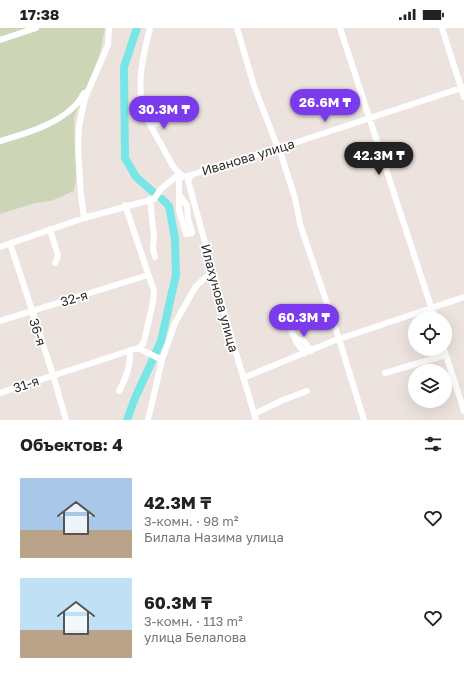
<!DOCTYPE html>
<html lang="ru">
<meta charset="utf-8">
<style>
:root{--surface:#fff;--page:#f2f2f2;--text:#222;--muted:#767676;--accent:#7c3aed}
body{margin:0;font-family:"Golos Text",sans-serif;background:var(--page);color:var(--text);height:100vh;display:flex;flex-direction:column;font-size:15px;white-space:nowrap}
*{box-sizing:border-box;margin:0}
p{font-size:13px;color:var(--muted)}
.icon{flex:none;width:22px;height:22px;fill:none;stroke:currentColor;stroke-width:2;stroke-linecap:round;stroke-linejoin:round}
.map{position:relative;height:392px;overflow:hidden}
.drawer{display:flex;flex-direction:column;background:var(--surface);flex:1}
.drawer>*{flex:none}
.buttons{position:absolute;left:408px;top:284px;display:grid;gap:8px}
.buttons a{display:grid;place-items:center;width:44px;height:44px;border-radius:50%;background:var(--surface);box-shadow:0 4px 16px #0002;font-size:20px}
.price{position:absolute;translate:-50% -34px;padding:0 9px;border-radius:14px;background:var(--accent);color:#fff;font-size:13px;line-height:26px;filter:drop-shadow(0 1px 2px #0008)}
.price::after{content:'';position:absolute;left:50%;top:24px;width:12px;height:9px;margin-left:-6px;background:inherit;clip-path:polygon(0 0,100% 0,50% 100%)}
.price.active{background:#222;color:#fff}
ul{padding:0;list-style:none}
li{display:flex;align-items:center;gap:12px;height:100px;padding:0 20px}
li span{display:grid;place-items:center;flex:none;width:112px;height:80px;border-radius:0px;color:#555}
li>.icon{margin-inline-start:auto}
span .icon{width:48px;height:48px;fill:#fffc;stroke-width:1}
li b{font-size:17px}
h2{display:flex;justify-content:space-between;align-items:center;height:48px;padding:0 20px;font-size:17px}
.status{display:flex;justify-content:space-between;align-items:center;height:28px;padding:0 20px;background:var(--surface);direction:ltr}
.status svg{height:11px;fill:currentColor}
.map>svg:first-child{display:block}
.cemetery{fill:#cdd5b7}
.lines{fill:none;stroke-linecap:round;stroke-linejoin:round}
.river{stroke:#78e6e7;stroke-width:8}
.minor{stroke:#fff;stroke-width:6}
.labels{text-anchor:middle;stroke-width:3.5;stroke-linejoin:round;paint-order:stroke}
.street-label{font-size:13px;fill:#2b2b2b;stroke:#fff}
</style>
<div class="status"><b>17:38</b><svg viewBox="0 0 49 12"><path d="M0 12V9h3v3zM5 12V6h3v6zM10 12V3h3v9zM15 12V0h3v12zM26 1h20v11H26zM47 4h2v5h-2z"/></svg></div>
<div class="map">
<svg width="464" height="392" viewBox="0 0 464 392">
<rect width="100%" height="100%" fill="#ece3de"/>
<!-- cemetery -->
<path class="cemetery" d="M0 0H105L100 26 74 90 76 151 74 163 51 173 35 175 0 186Z"/>
<g class="lines">
<!-- river -->
<path class="river" d="M137 0 124 39 125 130 136 149 152 163
M156 324 161 313 176 247 175 211 169 178 162 171
M127 392 135 370 153 331"/>
<!-- minor -->
<path class="minor" d="M150 0C143 28 134 62 147 90 151 101 158 110 163 120 170 132 172 141 184 149L279 120 464 59
M237 0 254 58 276 115 279 120 295 170 300 196 339 311 364 392
M340 0 435 291
M442 0 464 69
M0 12 36 0
M150 97 172 91
M0 113C28 105 70 93 84 65
M191 147 188 153 189 156 227 295 256 392
M180 168 187 178 188 190 192 205 186 206 179 182V151L183 148
M150 171 154 209 153 220 155 229
M84 190 81 167 78 120 79 98 85 70 108 17 109 0
M50 201 58 228 55 235
M10 215 53 347 66 392
M0 219 84 190 154 171 161 161 179 146
M0 293 148 247
M291 302 297 315 305 325
M295 311 303 312 311 323
M138 320 162 332
M444 321 464 383
M385 345 446 327
M243 350 333 313 464 269
M119 363C126 350 131 338 130 322
M0 365 138 320 143 316 146 305 153 274 154 263 125 177
M254 386 283 372 307 363
M148 392 162 332 175 295 196 258 213 243"/>
</g>
<g class="labels">
<!-- street labels -->
<g class="street-label">
<text transform="translate(248 129) rotate(-17)" y="5">Иванова улица</text>
<text transform="translate(74 270) rotate(-17)" y="5">32-я</text>
<text transform="translate(220 270) rotate(75)" y="5">Илахунова улица</text>
<text transform="translate(38 304) rotate(72)" y="5">36-я</text>
<text transform="translate(26 356) rotate(-19)" y="5">31-я</text>
</g>
</g>
</svg>
<div class="buttons">
<a><svg class="icon" aria-label="locate" viewBox="0 0 24 24"><circle cx="12" cy="12" r="6"/><path d="M12 2v4M12 18v4M2 12h4M18 12h4"/></svg></a>
<a><svg class="icon" aria-label="layers" viewBox="0 0 24 24"><path d="M12 4l9 5-9 5-9-5zM3 14l9 5 9-5"/></svg></a>
</div>
<b class="price" style="left:325px;top:95px">26.6M ₸</b>
<b class="price" style="left:164px;top:102px">30.3M ₸</b>
<b class="price active" style="left:379px;top:148px">42.3M ₸</b>
<b class="price" style="left:304px;top:310px">60.3M ₸</b>
</div>
<section class="drawer">
<h2>Объектов: 4<svg class="icon" aria-label="filters" viewBox="0 0 24 24"><path d="M4 7h16M4 17h16"/><circle cx="9" cy="7" r="2"/><circle cx="15" cy="17" r="2"/></svg></h2>
<ul>
<li><span style="background:linear-gradient(#a9c7e8 65%,#b9a48a 0)"><svg class="icon" aria-label="home" viewBox="0 0 24 24"><path d="M3 11l9-7 9 7M6 9v11h12V9"/></svg></span><div><b>42.3M ₸</b><p>3-комн. · 98 m²</p><p>Билала Назима улица</p></div><svg class="icon" aria-label="heart" viewBox="0 0 24 24"><path d="M12 20l-8-8c-3-5 5-10 8-4 3-6 11-1 8 4z"/></svg></li>
<li><span style="background:linear-gradient(#bfe0f5 65%,#b9a48a 0)"><svg class="icon" aria-label="home" viewBox="0 0 24 24"><path d="M3 11l9-7 9 7M6 9v11h12V9"/></svg></span><div><b>60.3M ₸</b><p>3-комн. · 113 m²</p><p>улица Белалова</p></div><svg class="icon" aria-label="heart" viewBox="0 0 24 24"><path d="M12 20l-8-8c-3-5 5-10 8-4 3-6 11-1 8 4z"/></svg></li>
</ul>
</section>
